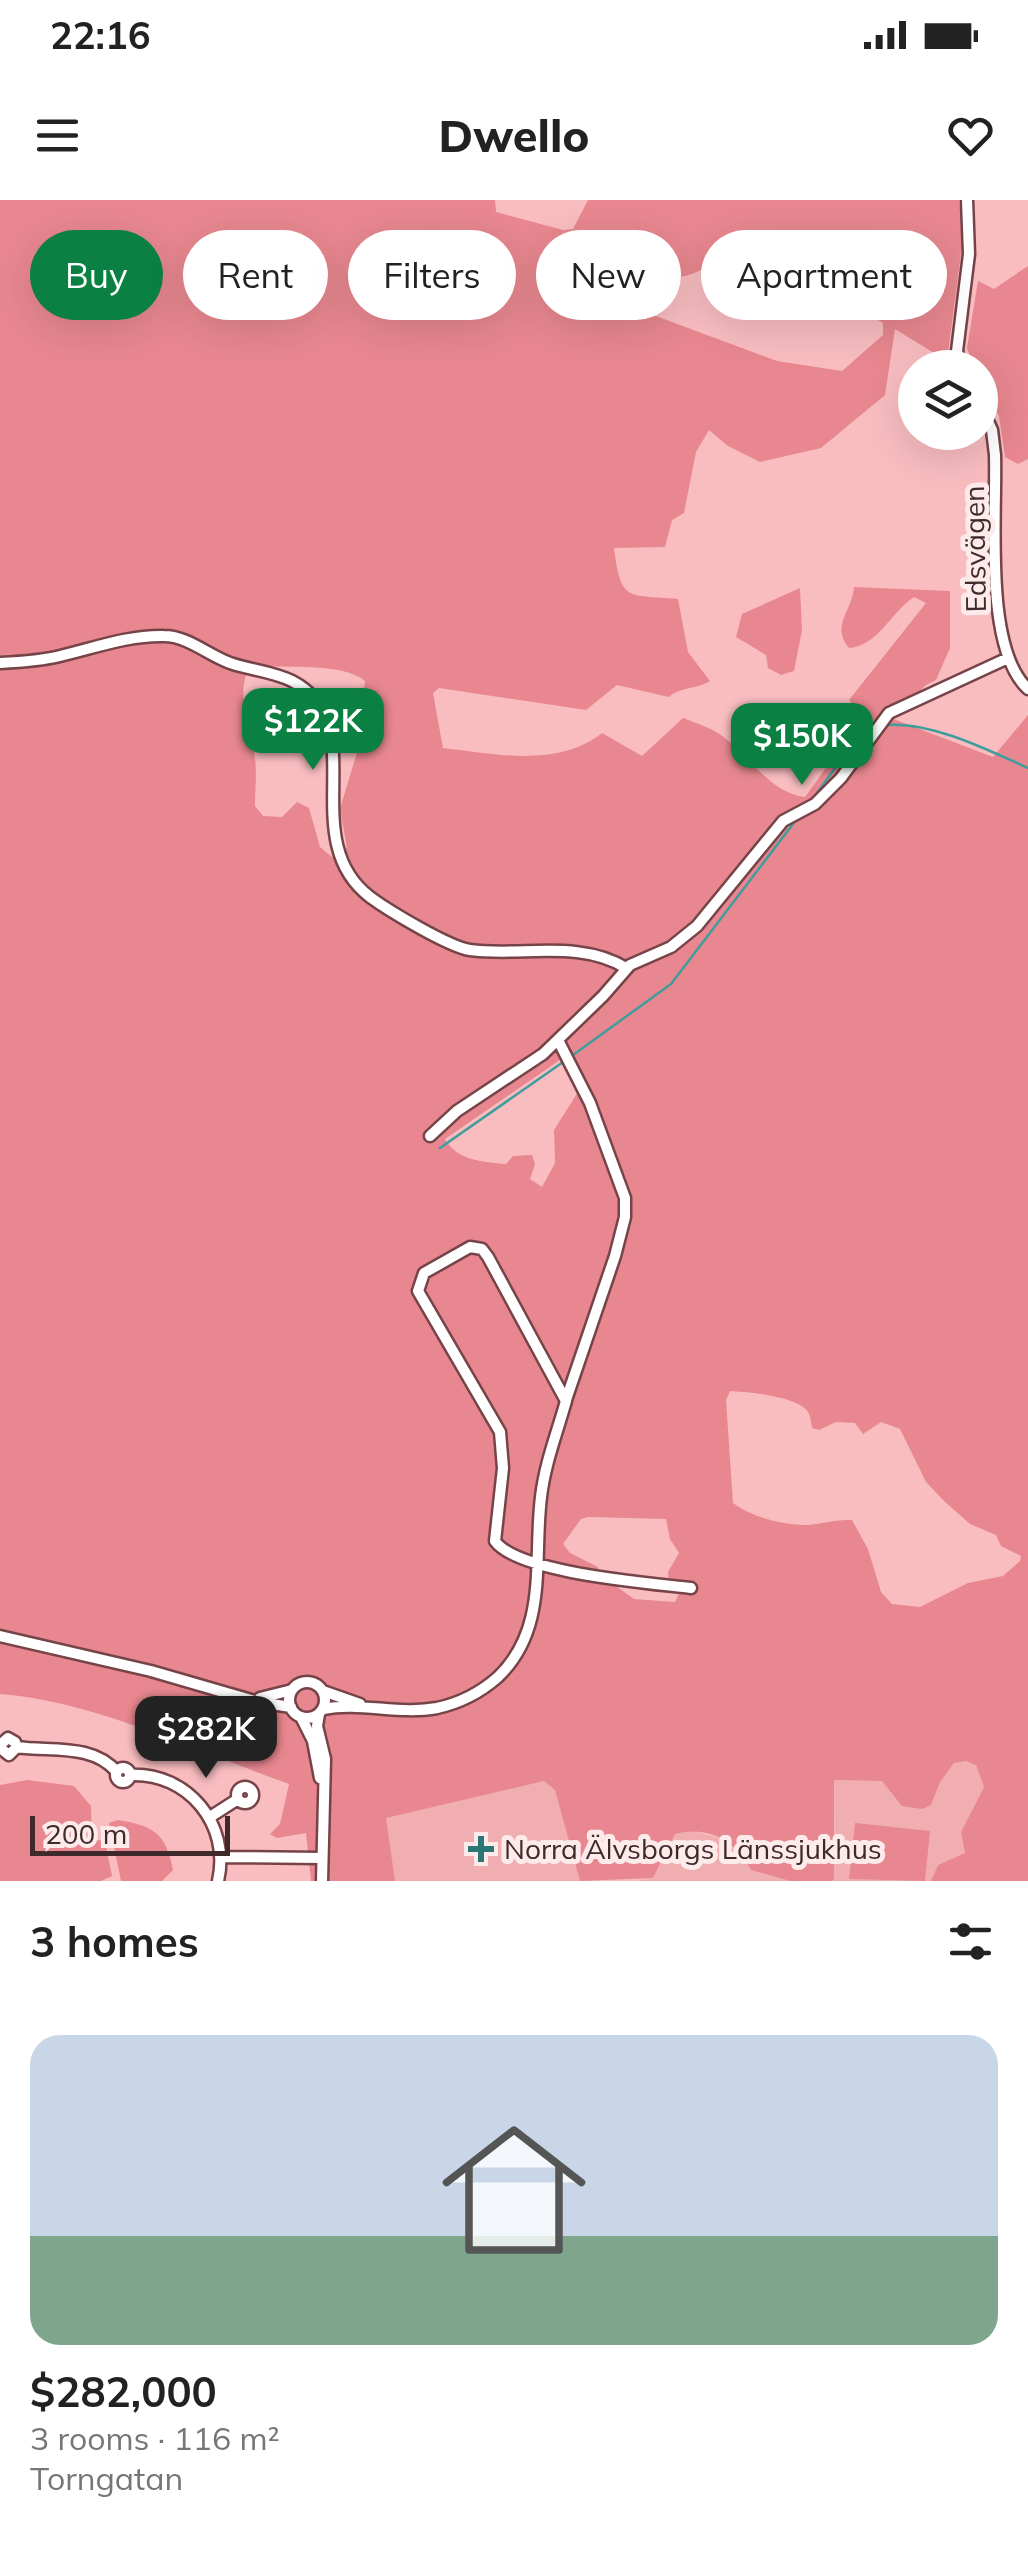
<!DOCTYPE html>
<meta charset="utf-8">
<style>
:root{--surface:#fff;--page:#f6f6f6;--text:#222;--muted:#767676;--line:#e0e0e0;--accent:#0b8043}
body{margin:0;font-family:Mulish,sans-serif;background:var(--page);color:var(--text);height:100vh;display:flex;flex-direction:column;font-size:38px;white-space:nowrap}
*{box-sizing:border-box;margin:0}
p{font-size:32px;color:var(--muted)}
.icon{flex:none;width:55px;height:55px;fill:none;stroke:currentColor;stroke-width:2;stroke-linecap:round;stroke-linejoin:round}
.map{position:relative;height:1681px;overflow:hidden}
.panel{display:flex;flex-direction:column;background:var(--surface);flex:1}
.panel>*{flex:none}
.hud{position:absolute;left:30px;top:30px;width:970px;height:90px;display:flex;gap:20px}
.tools{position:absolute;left:898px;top:150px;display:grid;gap:20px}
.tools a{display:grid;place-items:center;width:100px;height:100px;border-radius:50%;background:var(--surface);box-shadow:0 10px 40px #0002;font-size:50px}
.scale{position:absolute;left:30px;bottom:25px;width:200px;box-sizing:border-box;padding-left:10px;border:5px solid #40292a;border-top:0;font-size:28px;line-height:35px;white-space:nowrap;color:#40292a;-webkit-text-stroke:8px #fdeaeb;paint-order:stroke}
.price{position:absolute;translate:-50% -85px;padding:0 22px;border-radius:20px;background:var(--accent);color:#fff;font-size:32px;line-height:65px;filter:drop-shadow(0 2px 5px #0008)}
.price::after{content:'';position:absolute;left:50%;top:60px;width:30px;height:22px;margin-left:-15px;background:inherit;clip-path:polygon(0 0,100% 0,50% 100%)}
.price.selected{background:#222;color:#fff}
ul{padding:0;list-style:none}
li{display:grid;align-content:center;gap:20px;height:530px;padding:0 30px}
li+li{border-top:2px solid var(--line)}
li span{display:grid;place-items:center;height:310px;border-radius:30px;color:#555}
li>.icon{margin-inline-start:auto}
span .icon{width:180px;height:180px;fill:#fffc;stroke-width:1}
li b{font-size:42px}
h2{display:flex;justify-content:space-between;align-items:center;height:120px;padding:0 30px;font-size:42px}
.chip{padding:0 35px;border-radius:45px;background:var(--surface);box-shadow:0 10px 40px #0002;font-size:35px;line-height:90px}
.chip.selected{background:var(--accent);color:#fff}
.status{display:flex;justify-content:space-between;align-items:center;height:70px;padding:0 50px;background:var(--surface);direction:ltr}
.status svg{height:28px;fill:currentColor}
header{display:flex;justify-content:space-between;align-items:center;height:130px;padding:0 30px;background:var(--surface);font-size:45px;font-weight:800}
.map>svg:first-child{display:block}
.built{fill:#f0aeb1}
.green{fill:#e8878f;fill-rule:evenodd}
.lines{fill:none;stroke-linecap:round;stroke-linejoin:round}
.stream{stroke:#409d9d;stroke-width:2.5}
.minor-casing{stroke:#764448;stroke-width:15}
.minor{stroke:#fff;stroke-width:10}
.poi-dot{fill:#2c7676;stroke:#fdeaeb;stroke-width:4}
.labels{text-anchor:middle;stroke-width:10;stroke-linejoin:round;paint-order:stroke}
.street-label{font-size:28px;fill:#40292a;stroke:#fdeaeb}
.poi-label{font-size:28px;fill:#40292a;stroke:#fdeaeb;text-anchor:start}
</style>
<div class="status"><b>22:16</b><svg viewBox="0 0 49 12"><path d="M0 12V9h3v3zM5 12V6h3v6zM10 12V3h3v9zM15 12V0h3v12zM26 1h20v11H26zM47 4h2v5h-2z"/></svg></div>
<header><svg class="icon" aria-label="menu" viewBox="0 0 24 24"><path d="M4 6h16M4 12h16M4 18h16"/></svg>Dwello<svg class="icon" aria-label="heart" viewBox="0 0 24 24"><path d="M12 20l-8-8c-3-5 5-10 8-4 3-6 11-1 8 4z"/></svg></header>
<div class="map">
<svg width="1028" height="1681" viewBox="0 0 1028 1681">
<rect width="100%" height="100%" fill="#f9bdc0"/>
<!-- built -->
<path class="built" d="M966 1561 976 1564 984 1587 961 1632 965 1653 938 1665 931 1681H831L835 1653 834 1580 882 1581 899 1599 931 1605 940 1582 954 1563Z
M544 1581 555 1589 580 1681H395L385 1618Z
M689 1630 730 1641 743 1654 751 1670 790 1681H637L653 1678 675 1634Z"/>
<!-- green -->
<path class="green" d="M0 0H495L496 12 563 30 573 29 588 0H959L963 38 947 161 895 129 885 195 821 248 760 262 728 246 709 230 696 252 684 313 672 320 665 347 614 348C621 403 627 394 678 399L688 452 710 481C698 489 679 487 669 497L617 485 586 510 439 488 433 493 443 548C495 554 558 568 602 533L642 556 683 518C695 523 710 527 721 535 747 554 771 594 805 597L862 518 849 500 926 403 914 397C891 412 878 446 849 448 830 426 853 409 854 387L950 391V448L936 480 926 485 891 518 993 557 1028 515V1681H931L938 1665 965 1653 961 1632 984 1587 976 1565 966 1561 954 1563 940 1582 931 1605 922 1609 902 1606 882 1581 834 1580V1679L831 1681H790L751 1670C737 1641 708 1625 675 1634L653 1678 580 1681 555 1590 544 1581 386 1618 395 1681H311L306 1633 277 1638 270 1634 280 1624 289 1584C200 1552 94 1501 0 1494ZM728 36 883 123V135L842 171 777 161 637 109 632 75C672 82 714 80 728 36ZM250 464C282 471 339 460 365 481L363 498 347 530 358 549 340 609 347 648 332 657 320 647 309 608 297 602 282 617 263 616 255 606C255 591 257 573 255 558 251 524 234 499 250 464ZM560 860 578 892 554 930 555 963 542 987 530 979 535 964 532 955 513 956 506 964C484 962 457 961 445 939ZM730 1191C748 1192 798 1196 808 1212 811 1217 811 1223 812 1228L819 1230 836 1222 855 1223 863 1234 881 1222 900 1229 926 1282 944 1301 970 1324 996 1335 1001 1346 1021 1356 1020 1361 1003 1376 968 1383 920 1407 892 1404 881 1392 868 1349 852 1320C835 1319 819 1325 803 1325 779 1324 752 1317 733 1303L726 1200ZM588 1317 666 1319 670 1339 679 1353 668 1372 669 1384 681 1389 675 1402 634 1399 613 1384 600 1382 598 1367 570 1353 563 1344 581 1319Z
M1028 66V259L1018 264 1005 257 999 216 981 186 980 168 974 167 967 148 978 81 994 89Z
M800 388 802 430 794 471 781 475 768 468 766 455 736 437 742 414Z
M27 1580 74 1586 91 1606 92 1644 98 1640 105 1641 112 1676 101 1681H0V1585Z
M118 1620C154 1626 166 1633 173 1670L162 1681H121L109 1623Z
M855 1623 930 1631 925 1681 849 1679Z"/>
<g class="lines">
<!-- stream -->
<path class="stream" d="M886 525C930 521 988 550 1028 568
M812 600 864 528 876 525
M573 855 671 784 796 620
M440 948 566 860"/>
<!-- minor casing -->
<g class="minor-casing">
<path id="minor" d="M961 168 957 151 969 54 967 0
M980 204 992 230 995 255C997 314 983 448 1028 489
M0 463C20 462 40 461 60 456 94 448 129 435 164 436 189 436 210 457 233 464 252 470 274 472 292 481 375 524 293 638 370 697 389 711 449 747 470 750 521 757 579 739 626 768
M558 840 590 903 625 998V1017L615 1056 566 1200
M430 936 457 911 543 854 603 796 630 765 671 747 697 726 783 621 815 604 841 578 889 513 1008 458
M0 1436 151 1471 258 1502 291 1507
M289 1500a18 18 0 1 1 36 0a18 18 0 1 1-36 0Z
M323 1491 360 1504
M260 1498 292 1490
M323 1509C361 1502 399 1515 437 1508 460 1503 481 1492 498 1477 549 1428 533 1360 541 1297 545 1263 557 1233 566 1201L488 1057 482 1049 470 1047 424 1073 418 1091 500 1232 503 1268 495 1341C517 1373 650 1383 691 1388
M319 1514 317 1526 325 1559 322 1681
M301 1517 313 1541 320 1578
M0 1545 8 1538 15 1542 17 1547 9 1555 0 1548
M17 1547C51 1552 92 1543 117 1572
M116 1575a7 7 0 1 1 14 0a7 7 0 1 1-14 0Z
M130 1575C188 1572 231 1625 218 1681
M237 1595a8 8 0 1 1 16 0a8 8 0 1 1-16 0Z
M210 1617 238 1599
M221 1657 321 1658"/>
</g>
<!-- minor -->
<use href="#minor" class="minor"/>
</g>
<!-- markers -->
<path class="poi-dot" d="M476 1634h10v10h10v10h-10v10h-10v-10h-10v-10h10z"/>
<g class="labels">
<!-- street labels -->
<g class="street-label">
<text transform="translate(975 349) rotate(-91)" y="10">Edsvägen</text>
</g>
<!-- poi labels -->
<g class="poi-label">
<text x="504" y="1659">Norra Älvsborgs Länssjukhus</text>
</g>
</g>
</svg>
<div class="tools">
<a><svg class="icon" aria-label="layers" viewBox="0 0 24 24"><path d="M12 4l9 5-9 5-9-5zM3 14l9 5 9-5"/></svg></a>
</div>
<div class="scale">200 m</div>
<b class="price" style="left:313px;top:573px">$122K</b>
<b class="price" style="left:802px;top:588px">$150K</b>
<b class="price selected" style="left:206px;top:1581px">$282K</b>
<div class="hud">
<a class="chip selected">Buy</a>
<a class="chip">Rent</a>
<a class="chip">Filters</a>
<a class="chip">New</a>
<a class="chip">Apartment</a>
</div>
</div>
<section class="panel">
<h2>3 homes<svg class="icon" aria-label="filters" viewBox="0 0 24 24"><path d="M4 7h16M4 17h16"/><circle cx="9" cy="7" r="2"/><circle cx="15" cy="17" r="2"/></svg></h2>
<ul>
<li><span style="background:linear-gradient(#c9d6e8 65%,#7fa58c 0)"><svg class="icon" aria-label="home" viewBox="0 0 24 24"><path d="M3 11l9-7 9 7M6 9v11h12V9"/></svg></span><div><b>$282,000</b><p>3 rooms · 116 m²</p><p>Torngatan</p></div></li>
</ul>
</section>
